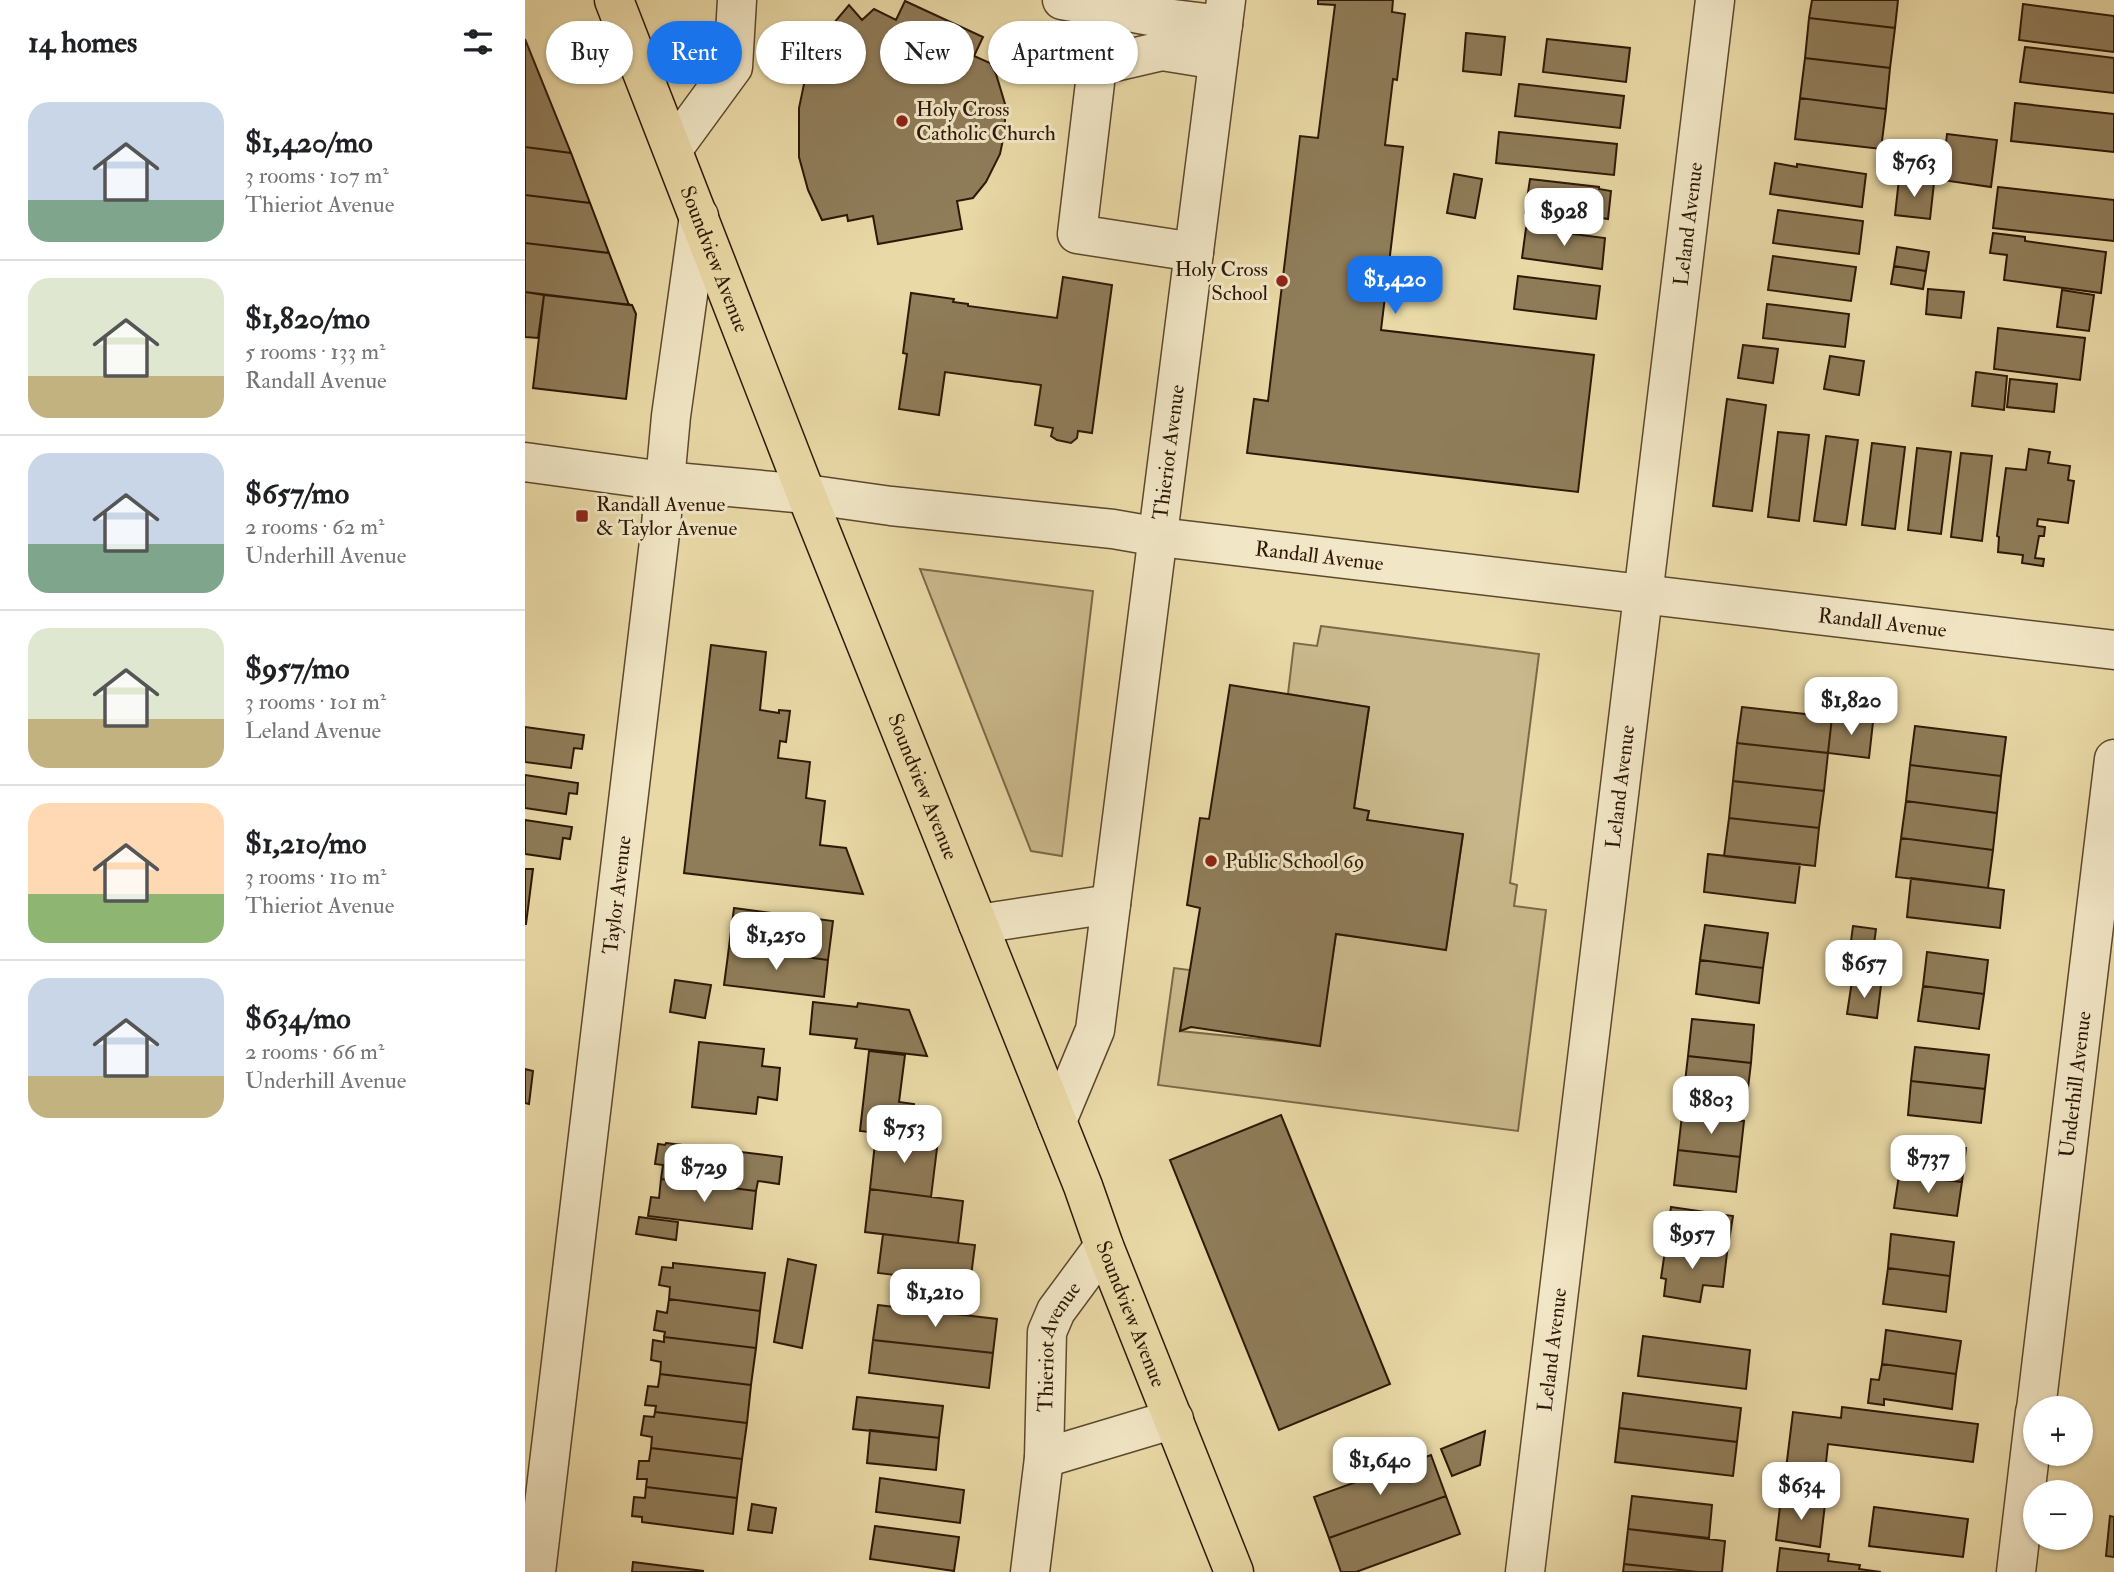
<!DOCTYPE html>
<meta charset="utf-8">
<style>
:root{--surface:#fff;--page:#f6f6f6;--text:#202124;--muted:#757577;--line:#e0e0e0;--accent:#1a73e8}
body{margin:0;font-family:"IM FELL Double Pica",serif;background:var(--page);color:var(--text);height:100vh;display:flex;flex-direction:column;font-size:26px;white-space:nowrap}
*{box-sizing:border-box;margin:0}
p{font-size:23px;color:var(--muted)}
.icon{flex:none;width:38px;height:38px;fill:none;stroke:currentColor;stroke-width:2;stroke-linecap:round;stroke-linejoin:round}
.map{position:relative;flex:1;overflow:hidden}
.panel{display:flex;flex-direction:column;background:var(--surface);width:525px}
.panel>*{flex:none}
.top-card{position:absolute;left:21px;top:21px;width:665px;height:63px;display:flex;gap:14px}
.controls{position:absolute;left:1498px;top:1396px;display:grid;gap:14px}
.controls a{display:grid;place-items:center;width:70px;height:70px;border-radius:50%;background:var(--surface);box-shadow:0 2px 5px #0004;font-size:35px}
.price{position:absolute;translate:-50% -60px;padding:0 16px;border-radius:14px;background:#fff;color:#222;font-size:23px;line-height:46px;filter:drop-shadow(0 2px 4px #0008)}
.price::after{content:'';position:absolute;left:50%;top:42px;width:21px;height:16px;margin-left:-10px;background:inherit;clip-path:polygon(0 0,100% 0,50% 100%)}
.price.active{background:var(--accent);color:#fff}
ul{padding:0;list-style:none}
li{display:flex;align-items:center;gap:21px;height:175px;padding:0 28px}
li+li{border-top:2px solid var(--line)}
li span{display:grid;place-items:center;flex:none;width:196px;height:140px;border-radius:21px;color:#555}
li>.icon{margin-inline-start:auto}
span .icon{width:84px;height:84px;fill:#fffc;stroke-width:1}
li b{font-size:30px}
h2{display:flex;justify-content:space-between;align-items:center;height:84px;padding:0 28px;font-size:30px}
.pill{padding:0 24px;border-radius:32px;background:var(--surface);box-shadow:0 2px 5px #0004;font-size:24px;line-height:63px}
.pill.active{background:var(--accent);color:#fff}
main{display:flex;flex:1;min-height:0}
.map>svg:first-child{display:block}
.green{fill:#c9b88b;stroke:#7c6848;stroke-width:2}
.building{fill:#8f7c59;stroke:#2e1805;stroke-width:2}
.lines{fill:none;stroke-linecap:round;stroke-linejoin:round}
.minor-casing{stroke:#5d482d;stroke-width:41}
.major-casing{stroke:#2e1805;stroke-width:41}
.minor{stroke:#f1e6c5;stroke-width:38}
.major{stroke:#e9d9a6;stroke-width:38}
.poi-dot{fill:#8f2418;stroke:#f1e6c5;stroke-width:2.5}
.labels{text-anchor:middle;stroke-width:6;stroke-linejoin:round;paint-order:stroke}
.poi-label{font-size:21px;fill:#2e1805;stroke:#f1e6c5;text-anchor:start}
.street-label{font-size:21px;fill:#2e1805;stroke:#f1e6c5}
</style>
<main>
<section class="panel">
<h2>14 homes<svg class="icon" aria-label="filters" viewBox="0 0 24 24"><path d="M4 7h16M4 17h16"/><circle cx="9" cy="7" r="2"/><circle cx="15" cy="17" r="2"/></svg></h2>
<ul>
<li><span style="background:linear-gradient(#c9d6e8 70%,#7fa58c 0)"><svg class="icon" aria-label="home" viewBox="0 0 24 24"><path d="M3 11l9-7 9 7M6 9v11h12V9"/></svg></span><div><b>$1,420/mo</b><p>3 rooms · 107 m²</p><p>Thieriot Avenue</p></div></li>
<li><span style="background:linear-gradient(#dfe7d0 70%,#c2b280 0)"><svg class="icon" aria-label="home" viewBox="0 0 24 24"><path d="M3 11l9-7 9 7M6 9v11h12V9"/></svg></span><div><b>$1,820/mo</b><p>5 rooms · 133 m²</p><p>Randall Avenue</p></div></li>
<li><span style="background:linear-gradient(#c9d6e8 65%,#7fa58c 0)"><svg class="icon" aria-label="home" viewBox="0 0 24 24"><path d="M3 11l9-7 9 7M6 9v11h12V9"/></svg></span><div><b>$657/mo</b><p>2 rooms · 62 m²</p><p>Underhill Avenue</p></div></li>
<li><span style="background:linear-gradient(#dfe7d0 65%,#c2b280 0)"><svg class="icon" aria-label="home" viewBox="0 0 24 24"><path d="M3 11l9-7 9 7M6 9v11h12V9"/></svg></span><div><b>$957/mo</b><p>3 rooms · 101 m²</p><p>Leland Avenue</p></div></li>
<li><span style="background:linear-gradient(#ffd9b3 65%,#8fb573 0)"><svg class="icon" aria-label="home" viewBox="0 0 24 24"><path d="M3 11l9-7 9 7M6 9v11h12V9"/></svg></span><div><b>$1,210/mo</b><p>3 rooms · 110 m²</p><p>Thieriot Avenue</p></div></li>
<li><span style="background:linear-gradient(#c9d6e8 70%,#c2b280 0)"><svg class="icon" aria-label="home" viewBox="0 0 24 24"><path d="M3 11l9-7 9 7M6 9v11h12V9"/></svg></span><div><b>$634/mo</b><p>2 rooms · 66 m²</p><p>Underhill Avenue</p></div></li>
</ul>
</section>
<div class="map">
<svg width="1589" height="1572" viewBox="0 0 1589 1572">
<rect width="100%" height="100%" fill="#e9d9a6"/>
<filter id="stains"><feTurbulence type="fractalNoise" baseFrequency=".00286" numOctaves="4"/><feColorMatrix values="0 0 0 0 .2 0 0 0 0 .09 0 0 0 0 .02 0 0 0 .5 -.17"/></filter>
<radialGradient id="worn" r=".72"><stop offset=".6" stop-color="#630" stop-opacity="0"/><stop offset="1" stop-color="#630" stop-opacity=".3"/></radialGradient>
<!-- green -->
<path class="green" d="M395 569 568 591 537 856 506 851Z
M796 626 1014 654 985 883 992 885 989 906 1021 910 993 1131 633 1085 649 968 665 970 655 1031 794 1045 811 934 921 949 938 835 842 820 844 811 829 808 844 707 763 694 769 643 792 646Z"/>
<!-- building -->
<path class="building" d="M793 0H868L867 12 880 14 872 80 868 79 860 145 878 147 856 330 1069 355 1053 492 722 453 729 399 743 401 775 136 793 138 810 5 793 4Z
M1287 0H1373L1370 28 1284 18Z
M380 1 458 37 449 56 465 63 471 74 480 104V130L475 154 461 182 448 198 432 201 437 229 353 244 348 216 323 221 322 215 297 220 283 190 274 157V108L279 84 290 52 308 24 324 5 337 20 349 9 371 20Z
M1498 4 1589 16V52L1494 40Z
M1284 18 1370 28 1365 68 1280 58Z
M941 33 980 37 976 75 938 71Z
M0 39 46 153 0 147Z
M1022 39 1105 48 1101 82 1018 72Z
M1500 47 1589 58V93L1495 82Z
M1280 58 1365 68 1361 109 1275 98Z
M994 84 1099 96 1095 128 990 116Z
M1275 98 1361 109 1356 149 1270 139Z
M1490 103 1589 114V152L1486 141Z
M974 132 1092 144 1089 175 971 163Z
M1422 134 1472 140 1466 187 1417 180Z
M0 147 46 153 65 203 0 195Z
M1250 163 1272 167V164L1341 174 1337 207 1245 194Z
M929 174 957 179 950 218 922 213Z
M1005 179 1074 187V189L1086 191 1083 219 1070 217 1069 221 1000 213Z
M1374 179 1409 183 1405 219 1370 215Z
M1473 187 1589 200V241L1468 228Z
M0 195 65 203 84 253 0 243Z
M1253 210 1338 221 1334 254 1248 243Z
M1001 228 1080 238 1077 269 997 258Z
M1468 233 1500 237V241L1581 252 1576 293 1479 280 1482 255 1465 253Z
M0 243 84 253 104 305 0 292Z
M1372 247 1404 252 1401 271 1369 266Z
M1248 256 1331 267 1326 301 1243 290Z
M1369 266 1401 271 1398 289 1366 284Z
M993 276 1075 286 1071 319 989 309Z
M538 277 587 285 567 433 553 431 552 438 546 443 532 440 526 436 528 428 510 425 516 385 420 372 414 415 374 409 382 354 378 353 386 293 429 299 428 302 443 304V306L532 318Z
M1403 289 1439 292 1436 318 1401 314Z
M1537 290 1569 295 1564 331 1532 327Z
M0 292 19 295 13 338 0 337Z
M19 295 107 305 111 314 101 399 8 388Z
M1242 304 1324 314 1320 347 1238 338Z
M1473 328 1560 338 1555 380 1469 369Z
M1218 345 1253 349 1248 383 1213 378Z
M1305 356 1339 361 1334 395 1299 389Z
M1451 372 1482 376 1479 410 1447 406Z
M1485 379 1532 384 1529 412 1482 407Z
M1202 399 1241 405 1227 511 1188 506Z
M1253 432 1284 435 1274 521 1243 517Z
M1301 436 1333 440 1321 525 1289 521Z
M1347 443 1380 447 1370 529 1337 525Z
M1392 448 1426 452 1416 534 1383 530Z
M1504 449 1525 452 1523 463 1545 466 1543 480 1549 481 1543 523 1513 519 1512 526 1520 527 1519 536H1514L1510 558 1519 559 1518 566 1497 563 1498 555 1473 552 1474 537 1472 536 1481 468 1501 470Z
M1436 453 1467 456 1457 541 1426 537Z
M186 645 241 652 235 710 254 713V710L265 711 261 742 255 741 253 758 285 762 281 798 300 801 295 845 321 848 338 894 159 873Z
M705 685 844 707 829 808 844 811 842 820 938 834 921 950 811 934 795 1046 666 1027 655 1031 675 908 662 905 675 818 684 819Z
M1217 707 1307 717 1303 753 1212 743Z
M1307 717 1348 722 1344 758 1303 753Z
M1390 726 1481 737 1476 776 1385 765Z
M0 727 59 735 57 749 49 748 46 768 0 762Z
M1212 743 1303 753 1299 791 1208 781Z
M1385 765 1476 776 1472 813 1381 801Z
M0 775 53 783 52 794 44 793 41 814 0 808Z
M1208 781 1299 791 1294 828 1204 818Z
M1381 801 1472 813 1468 850 1376 838Z
M1204 818 1294 828 1290 866 1199 856Z
M0 820 47 827 45 839 38 838 35 859 0 854Z
M1376 838 1468 850 1463 888 1371 877Z
M1183 854 1275 864 1270 903 1179 892Z
M0 869H8L1 924H0Z
M1386 878 1479 890 1475 928 1382 917Z
M209 908 308 921 303 960 204 947Z
M1180 925 1243 933 1238 968 1175 960Z
M1328 926 1351 929 1345 975 1322 971Z
M204 947 303 960 299 997 199 985Z
M1402 952 1463 960 1459 994 1398 986Z
M1175 960 1238 968 1234 1003 1171 994Z
M150 980 186 985 180 1018 145 1012Z
M1327 981 1356 985 1352 1018 1322 1014Z
M1398 986 1459 994 1454 1029 1393 1021Z
M288 1002 332 1007 333 1003 384 1010 402 1056 330 1048 332 1039 285 1034Z
M1167 1019 1229 1025 1226 1063 1163 1056Z
M174 1042 239 1049 237 1066 255 1068 252 1100 233 1097 231 1114 167 1107Z
M1390 1047 1464 1055 1460 1089 1386 1081Z
M344 1051 380 1055 374 1102 389 1104 385 1137 335 1131Z
M1163 1056 1226 1063 1222 1097 1159 1091Z
M0 1069 8 1071 4 1104 0 1103Z
M1386 1081 1460 1089 1456 1123 1383 1115Z
M756 1115 865 1384 754 1430 645 1160Z
M1157 1115 1219 1121 1215 1157 1153 1150Z
M351 1134 413 1140 406 1197 345 1189Z
M1378 1140 1441 1148 1437 1182 1374 1175Z
M141 1143 257 1157 254 1184 233 1181 231 1191 136 1179 138 1165 130 1164 133 1144 140 1145Z
M1153 1150 1215 1157 1211 1192 1149 1185Z
M1374 1175 1437 1182 1432 1216 1369 1208Z
M136 1179 231 1191 227 1229 123 1216 126 1197 134 1198Z
M345 1189 438 1201 433 1243 340 1232Z
M1146 1207 1208 1216 1202 1253 1141 1244Z
M114 1217 153 1222 151 1240 111 1234Z
M358 1234 450 1245 445 1284 353 1273Z
M1366 1234 1429 1242 1425 1276 1363 1268Z
M1141 1244 1202 1253 1198 1287 1178 1285 1175 1302 1139 1296 1141 1279 1136 1278Z
M263 1259 291 1265 277 1348 249 1342Z
M148 1263 240 1273 235 1311 144 1299 145 1287 134 1285 137 1267 148 1268Z
M1363 1268 1425 1276 1421 1312 1358 1304Z
M144 1299 235 1311 231 1348 139 1337 140 1332 129 1330 132 1311 142 1313Z
M353 1305 472 1319 468 1353 348 1340Z
M1361 1330 1436 1341 1431 1374 1357 1364Z
M1118 1336 1225 1350 1221 1389 1113 1376Z
M139 1337 231 1348 226 1385 135 1374 136 1362 126 1360 128 1340 139 1342Z
M348 1340 468 1353 464 1388 344 1373Z
M1357 1364 1431 1374 1427 1409 1359 1399V1405L1343 1403 1346 1379 1354 1380Z
M135 1374 226 1385 222 1423 130 1412 131 1406 120 1405 123 1386 133 1387Z
M1098 1393 1216 1408 1212 1442 1094 1428Z
M332 1397 418 1406 414 1438 328 1429Z
M1317 1407 1453 1424 1448 1462 1303 1444 1298 1490 1259 1485 1268 1412 1316 1418Z
M130 1412 222 1423 217 1459 126 1448 127 1437 116 1435 119 1416 129 1417Z
M1094 1428 1212 1442 1208 1476 1090 1462Z
M345 1430 414 1438 411 1470 342 1463Z
M960 1431 955 1465 927 1476 916 1449Z
M126 1448 217 1459 212 1498 121 1487 122 1479H112L114 1461H124Z
M906 1455 921 1496 804 1538 789 1497Z
M355 1478 439 1490 435 1523 351 1512Z
M121 1487 212 1498 208 1534 117 1522V1517L107 1516 109 1497 120 1498Z
M921 1496 935 1534 831 1572H816L804 1538Z
M1107 1496 1187 1505 1184 1538 1103 1529Z
M1256 1498 1300 1504 1295 1547 1251 1540Z
M227 1504 251 1508 247 1533 223 1530Z
M1349 1507 1443 1519 1438 1557 1344 1546Z
M1585 1516 1589 1517V1557L1581 1556Z
M350 1526 434 1537 429 1571 345 1559Z
M1103 1529 1200 1541 1197 1572H1173L1099 1564Z
M1255 1548 1304 1554 1303 1561 1335 1565 1334 1569 1356 1572H1252Z
M108 1562 178 1571V1572H107Z
M1099 1564 1173 1572H1098Z"/>
<g class="lines">
<!-- minor casing -->
<g class="minor-casing">
<g id="minor">
<path d="M537 0 631 17 698 25"/>
<path d="M148 149 208 67 212 0"/>
<path d="M669 252 552 234 572 66 637 51 693 60"/>
<path id="s1" d="M0 462 139 481 281 494 366 506 588 529 634 537 1589 650"/>
<path d="M453 924 586 904"/>
<path id="s2" d="M532 1121 570 1030 701 0"/>
<path id="s3" d="M1511 1409 1589 759"/>
<path d="M519 1458 649 1419"/>
<path id="s4" d="M11 1572 136 525 146 416 174 216"/>
<path id="s5" d="M505 1572 519 1458 522 1332 531 1311 579 1246"/>
<path id="s6" d="M1000 1572 1190 0"/>
<path d="M1491 1572 1510 1412"/>
</g>
</g>
<!-- major casing -->
<g class="major-casing">
<g id="major">
<path id="s7" d="M89 0 281 494 558 1186 579 1246 709 1572"/>
</g>
</g>
<!-- minor -->
<use href="#minor" class="minor"/>
<!-- major -->
<use href="#major" class="major"/>
</g>
<!-- markers -->
<g class="poi-dot">
<circle cx="377" cy="121" r="7"/>
<circle cx="757" cy="281" r="7"/>
<rect x="50" y="509" width="14" height="14" rx="3.5"/>
<circle cx="686" cy="861" r="7"/>
</g>
<g class="labels">
<!-- poi labels -->
<g class="poi-label">
<text x="391" y="116">Holy Cross<tspan x="391" dy="24">Catholic Church</tspan></text>
<text x="743" y="276" text-anchor="end">Holy Cross<tspan x="743" dy="24">School</tspan></text>
<text x="71" y="511">Randall Avenue<tspan x="71" dy="24">&amp; Taylor Avenue</tspan></text>
<text x="700" y="868">Public School 69</text>
</g>
<!-- street labels -->
<g class="street-label">
<text dy="7" stroke="none"><textPath href="#s6" startOffset="1358">Leland Avenue</textPath></text>
<text dy="7" stroke="none"><textPath href="#s7" startOffset="278">Soundview Avenue</textPath></text>
<text dy="7" stroke="none"><textPath href="#s2" startOffset="681">Thieriot Avenue</textPath></text>
<text dy="7" stroke="none"><textPath href="#s1" startOffset="800">Randall Avenue</textPath></text>
<text dy="7" stroke="none"><textPath href="#s1" startOffset="1367">Randall Avenue</textPath></text>
<text dy="7" stroke="none"><textPath href="#s7" startOffset="845">Soundview Avenue</textPath></text>
<text dy="7" stroke="none"><textPath href="#s6" startOffset="791">Leland Avenue</textPath></text>
<text dy="7" stroke="none"><textPath href="#s4" startOffset="682">Taylor Avenue</textPath></text>
<text dy="7" stroke="none"><textPath href="#s3" startOffset="327">Underhill Avenue</textPath></text>
<text dy="7" stroke="none"><textPath href="#s7" startOffset="1412">Soundview Avenue</textPath></text>
<text dy="7" stroke="none"><textPath href="#s5" startOffset="229">Thieriot Avenue</textPath></text>
<text dy="7" stroke="none"><textPath href="#s6" startOffset="224">Leland Avenue</textPath></text>
</g>
</g>
<rect width="100%" height="100%" filter="url(#stains)"/>
<rect width="100%" height="100%" fill="url(#worn)"/>
</svg>
<div class="controls">
<a>+</a>
<a>−</a>
</div>
<b class="price" style="left:1389px;top:199px">$763</b>
<b class="price" style="left:1039px;top:248px">$928</b>
<b class="price active" style="left:870px;top:316px">$1,420</b>
<b class="price" style="left:1326px;top:737px">$1,820</b>
<b class="price" style="left:251px;top:972px">$1,250</b>
<b class="price" style="left:1339px;top:1000px">$657</b>
<b class="price" style="left:1186px;top:1136px">$803</b>
<b class="price" style="left:379px;top:1165px">$753</b>
<b class="price" style="left:1403px;top:1195px">$737</b>
<b class="price" style="left:179px;top:1204px">$729</b>
<b class="price" style="left:1167px;top:1271px">$957</b>
<b class="price" style="left:410px;top:1329px">$1,210</b>
<b class="price" style="left:855px;top:1497px">$1,640</b>
<b class="price" style="left:1276px;top:1522px">$634</b>
<div class="top-card">
<a class="pill">Buy</a>
<a class="pill active">Rent</a>
<a class="pill">Filters</a>
<a class="pill">New</a>
<a class="pill">Apartment</a>
</div>
</div>
</main>
